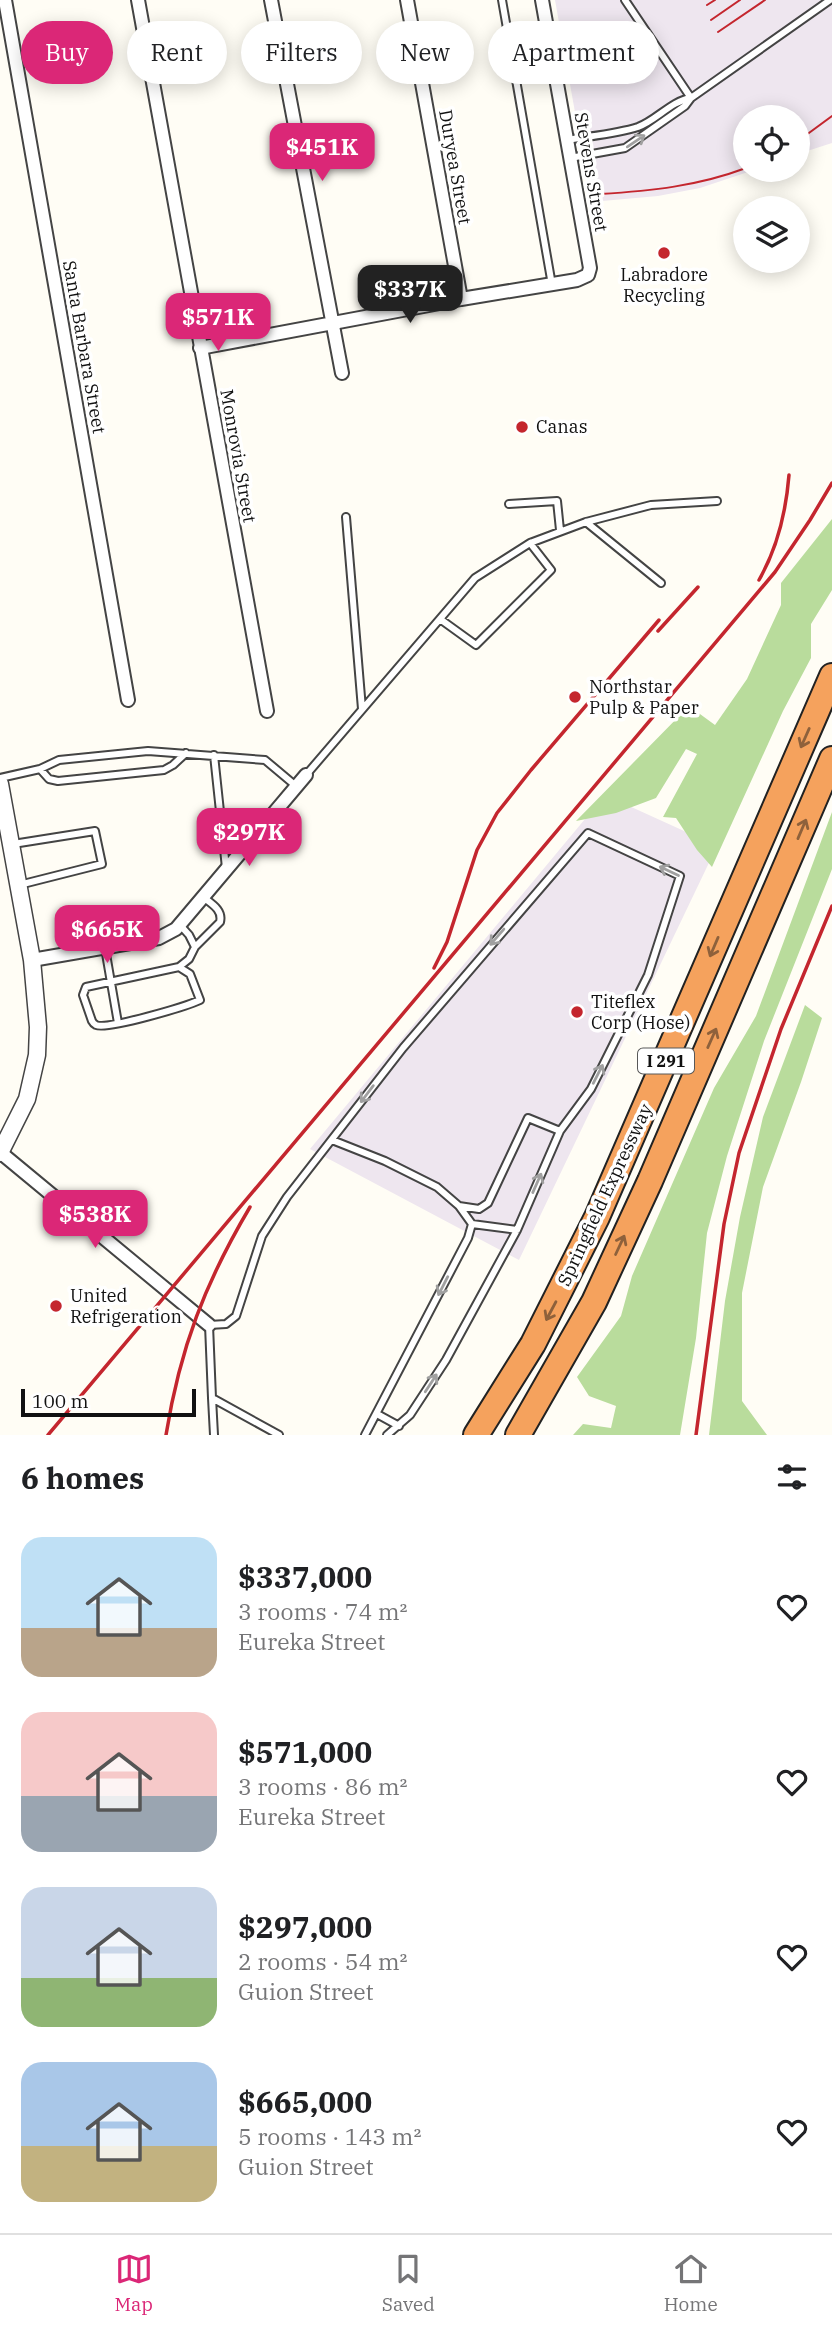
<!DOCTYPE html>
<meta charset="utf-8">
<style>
:root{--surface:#fff;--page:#f6f6f6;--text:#202124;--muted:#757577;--line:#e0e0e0;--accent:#db2777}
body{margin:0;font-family:"IBM Plex Serif",serif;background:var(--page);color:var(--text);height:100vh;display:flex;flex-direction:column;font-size:26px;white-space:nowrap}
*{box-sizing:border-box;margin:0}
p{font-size:23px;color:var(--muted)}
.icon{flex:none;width:38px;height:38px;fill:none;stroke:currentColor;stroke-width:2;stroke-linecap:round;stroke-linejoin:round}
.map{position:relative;height:1435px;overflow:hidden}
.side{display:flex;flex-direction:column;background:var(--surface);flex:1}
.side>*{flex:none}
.top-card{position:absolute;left:21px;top:21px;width:791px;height:63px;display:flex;gap:14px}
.tools{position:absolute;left:733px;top:105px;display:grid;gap:14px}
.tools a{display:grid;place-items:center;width:77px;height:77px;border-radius:50%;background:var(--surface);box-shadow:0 4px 18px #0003;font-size:35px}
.scale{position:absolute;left:21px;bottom:18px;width:175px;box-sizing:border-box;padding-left:7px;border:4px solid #111;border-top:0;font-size:19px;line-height:24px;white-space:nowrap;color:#111;-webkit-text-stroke:5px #fff;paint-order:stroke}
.price{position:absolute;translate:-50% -60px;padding:0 16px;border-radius:14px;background:var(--accent);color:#fff;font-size:23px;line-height:46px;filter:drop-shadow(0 2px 4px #0008)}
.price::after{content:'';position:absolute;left:50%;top:42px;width:21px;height:16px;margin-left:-10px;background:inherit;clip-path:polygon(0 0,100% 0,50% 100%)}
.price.current{background:#222;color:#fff}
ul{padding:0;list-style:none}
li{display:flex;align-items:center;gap:21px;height:175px;padding:0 21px}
li span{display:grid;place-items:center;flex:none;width:196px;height:140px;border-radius:21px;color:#555}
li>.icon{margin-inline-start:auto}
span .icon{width:84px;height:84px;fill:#fffc;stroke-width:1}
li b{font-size:30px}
h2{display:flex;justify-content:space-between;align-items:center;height:84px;padding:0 21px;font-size:30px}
.chip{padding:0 24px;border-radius:32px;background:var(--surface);box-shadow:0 4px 18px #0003;font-size:24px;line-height:63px}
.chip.current{background:var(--accent);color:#fff}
.menu{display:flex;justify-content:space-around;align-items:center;height:98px;border-top:2px solid var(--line);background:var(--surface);font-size:19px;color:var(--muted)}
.menu a{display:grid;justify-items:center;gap:4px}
.menu .current{color:var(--accent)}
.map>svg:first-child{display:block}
.industrial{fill:#eee6ef}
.forest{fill:#b9dc9c}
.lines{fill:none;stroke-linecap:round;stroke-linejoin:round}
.service-casing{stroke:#444;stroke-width:10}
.minor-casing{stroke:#444;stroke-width:16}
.tertiary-casing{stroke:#444;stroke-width:19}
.motorway-casing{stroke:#222;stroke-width:28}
.service{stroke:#fff;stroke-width:6}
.minor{stroke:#fff;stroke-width:12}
.tertiary{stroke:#fff;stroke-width:16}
.motorway{stroke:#f5a25d;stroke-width:24}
.tram{stroke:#c4262e;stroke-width:2}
.rail{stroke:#c4262e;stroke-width:3.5}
.oneway{stroke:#a0a0a0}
.oneway2{stroke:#8e613b}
.poi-dot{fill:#c4262e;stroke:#fff;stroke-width:2.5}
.labels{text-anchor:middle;stroke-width:7;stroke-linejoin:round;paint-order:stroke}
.shield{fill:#fff;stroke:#585858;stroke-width:2}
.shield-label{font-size:16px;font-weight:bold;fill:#111}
.street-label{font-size:18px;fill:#111;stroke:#fff}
.poi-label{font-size:18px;fill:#111;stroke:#fff;text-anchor:start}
</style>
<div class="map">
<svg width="832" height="1435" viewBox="0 0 832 1435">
<rect width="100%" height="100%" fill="#fffdf5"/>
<!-- industrial -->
<path class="industrial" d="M555 0H832V143L798 154V117H746V170H754L700 188 658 196 591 202Z
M605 795 717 846 519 1260 310 1149Z"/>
<!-- forest -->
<path class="forest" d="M832 519V590L811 624V658L783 711 712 867 697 850 676 818 663 817 697 754 686 749 656 798 616 813 576 821 689 706 715 725 747 679 781 605V583Z
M832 812V869L764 1041 727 1156 707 1233 696 1338 680 1435H573L583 1424 611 1428 616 1406 589 1396 577 1377 621 1316 632 1276 714 1088 756 1016Z
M805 1005 822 1018 801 1082 763 1187 742 1293V1401L767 1435H709L725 1301 740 1217 763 1117Z"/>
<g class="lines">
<!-- service casing -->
<g class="service-casing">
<path id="service" d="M502 0 552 285
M625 0 691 98
M567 140C590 136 616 134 638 127 657 120 671 101 691 98
M570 158 625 148 685 106 691 98 830 0
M509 504 557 501 560 530
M346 517 362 709
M586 522 661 583
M440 619 476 645 551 570 530 543
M214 755 226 868
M40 769 49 779 58 781 164 770 173 765 186 753
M306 775 475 578 530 543 586 522 651 505 717 501
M0 778 40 769 59 760 148 751 265 760 296 786
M13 844 95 831 102 864 19 885
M195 947 220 922C223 910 212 904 203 897
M105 948 118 1023
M179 967 190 974 200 1000C187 1006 108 1030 96 1025 94 1024 93 1023 92 1021L83 995 86 987Z
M179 967 189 959 195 947 189 935 180 925
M332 1140 385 1161 437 1187 459 1206 472 1224 517 1230
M459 1206 479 1209 488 1203 528 1118 560 1131
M212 1398 214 1435
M377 1414 399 1426
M279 1435 212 1398 209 1325 226 1324 236 1316 262 1236 287 1197 403 1048 588 833 680 876 648 975 591 1089 560 1131 517 1230 446 1360 410 1415 387 1435
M365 1435 468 1238 472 1224"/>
</g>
<!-- minor casing -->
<g class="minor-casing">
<path id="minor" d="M5 0 128 700
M138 0 267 711
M271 0 342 373
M407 0 461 299
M200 348 461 299 577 280 588 275 590 268 542 0
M32 960 159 938 176 929 306 775
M0 1152 209 1325"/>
</g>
<!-- tertiary casing -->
<g class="tertiary-casing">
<path id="tertiary" d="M0 784 32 960 38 1027 37 1055 27 1099 0 1153"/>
</g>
<!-- motorway casing -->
<g class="motorway-casing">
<path id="motorway" d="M476 1435 533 1344 597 1217 832 676
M518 1435 594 1302 650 1181 832 759"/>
</g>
<!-- service -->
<use href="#service" class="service"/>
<!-- minor -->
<use href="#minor" class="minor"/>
<!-- tertiary -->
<use href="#tertiary" class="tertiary"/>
<!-- motorway -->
<use href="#motorway" class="motorway"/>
<!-- tram -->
<path class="tram" d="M707 5 715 0
M711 20 740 0
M718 32 765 0
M798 141 832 116
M600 194C651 191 698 186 746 168"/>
<!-- rail -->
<path class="rail" d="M759 580C778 547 786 512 789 475
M658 631 698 587
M434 968 447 942 477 850 497 813 531 770 659 620
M48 1435 775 572 810 520 832 483
M166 1435C180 1348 205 1283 250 1207
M696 1435 724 1224 739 1153 781 1029 832 906"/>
</g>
<!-- one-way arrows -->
<defs><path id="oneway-shaft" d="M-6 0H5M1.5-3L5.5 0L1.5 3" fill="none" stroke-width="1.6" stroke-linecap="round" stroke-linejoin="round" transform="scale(1.75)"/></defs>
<g class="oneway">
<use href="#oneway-shaft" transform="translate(636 141) rotate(-34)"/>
<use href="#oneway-shaft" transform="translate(669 871) rotate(-155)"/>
<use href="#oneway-shaft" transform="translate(497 937) rotate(131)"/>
<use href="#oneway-shaft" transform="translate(598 1074) rotate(-63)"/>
<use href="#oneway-shaft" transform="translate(367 1094) rotate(127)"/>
<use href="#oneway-shaft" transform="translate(537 1183) rotate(-66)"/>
<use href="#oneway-shaft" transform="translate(443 1286) rotate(117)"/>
<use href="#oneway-shaft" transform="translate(431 1383) rotate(-57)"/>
</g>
<g class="oneway2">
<use href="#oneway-shaft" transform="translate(805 738) rotate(114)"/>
<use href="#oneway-shaft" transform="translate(802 829) rotate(-67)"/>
<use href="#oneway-shaft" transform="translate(714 947) rotate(113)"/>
<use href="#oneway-shaft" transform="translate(712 1038) rotate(-66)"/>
<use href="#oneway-shaft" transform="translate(620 1245) rotate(-65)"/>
<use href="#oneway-shaft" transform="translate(551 1311) rotate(118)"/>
</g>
<!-- markers -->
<g class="poi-dot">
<circle cx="664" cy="253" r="7"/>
<circle cx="522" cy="427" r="7"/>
<circle cx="575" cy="697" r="7"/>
<circle cx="577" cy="1012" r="7"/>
<circle cx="56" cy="1306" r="7"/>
</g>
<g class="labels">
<!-- shield labels -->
<rect class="shield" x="638" y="1048.5" width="56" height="25" rx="5"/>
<g class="shield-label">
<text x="666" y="1067">I 291</text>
</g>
<!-- street labels -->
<g class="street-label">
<text transform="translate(455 167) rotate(80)" y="6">Duryea Street</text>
<text transform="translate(591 172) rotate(80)" y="6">Stevens Street</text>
<text transform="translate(84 347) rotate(80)" y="6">Santa Barbara Street</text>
<text transform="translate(238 456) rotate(80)" y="6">Monrovia Street</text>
<text transform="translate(605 1195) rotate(-65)" y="6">Springfield Expressway</text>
</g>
<!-- poi labels -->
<g class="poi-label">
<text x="664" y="281" text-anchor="middle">Labradore<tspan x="664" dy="21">Recycling</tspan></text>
<text x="536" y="433">Canas</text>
<text x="589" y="693">Northstar<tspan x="589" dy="21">Pulp &amp; Paper</tspan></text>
<text x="591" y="1008">Titeflex<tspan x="591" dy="21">Corp (Hose)</tspan></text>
<text x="70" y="1302">United<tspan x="70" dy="21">Refrigeration</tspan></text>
</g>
</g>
</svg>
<div class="tools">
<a><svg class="icon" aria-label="locate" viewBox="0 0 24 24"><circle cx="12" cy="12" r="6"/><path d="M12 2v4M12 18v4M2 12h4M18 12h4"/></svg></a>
<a><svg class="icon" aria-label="layers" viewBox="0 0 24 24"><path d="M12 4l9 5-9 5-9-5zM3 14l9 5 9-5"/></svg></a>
</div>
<div class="scale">100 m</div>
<b class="price" style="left:322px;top:183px">$451K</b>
<b class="price current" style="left:410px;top:325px">$337K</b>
<b class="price" style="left:218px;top:353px">$571K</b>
<b class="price" style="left:249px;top:868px">$297K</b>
<b class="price" style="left:107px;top:965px">$665K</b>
<b class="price" style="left:95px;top:1250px">$538K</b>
<div class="top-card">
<a class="chip current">Buy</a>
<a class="chip">Rent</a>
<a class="chip">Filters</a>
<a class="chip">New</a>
<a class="chip">Apartment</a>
</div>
</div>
<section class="side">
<h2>6 homes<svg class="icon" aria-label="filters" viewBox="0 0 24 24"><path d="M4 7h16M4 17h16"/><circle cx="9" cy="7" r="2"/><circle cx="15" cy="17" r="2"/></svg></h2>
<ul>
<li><span style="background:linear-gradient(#bfe0f5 65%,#b9a48a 0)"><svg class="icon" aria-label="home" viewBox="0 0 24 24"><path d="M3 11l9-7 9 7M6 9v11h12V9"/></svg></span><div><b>$337,000</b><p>3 rooms · 74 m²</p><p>Eureka Street</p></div><svg class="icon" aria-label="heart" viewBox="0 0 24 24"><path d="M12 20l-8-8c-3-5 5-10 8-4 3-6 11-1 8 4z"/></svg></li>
<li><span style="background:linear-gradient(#f6c9c9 60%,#9aa5b1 0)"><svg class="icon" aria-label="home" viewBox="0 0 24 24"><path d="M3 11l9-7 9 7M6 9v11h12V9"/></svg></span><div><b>$571,000</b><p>3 rooms · 86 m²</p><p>Eureka Street</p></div><svg class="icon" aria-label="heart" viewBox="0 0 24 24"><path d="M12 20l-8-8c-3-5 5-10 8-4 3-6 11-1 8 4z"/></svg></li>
<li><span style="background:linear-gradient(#c9d6e8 65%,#8fb573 0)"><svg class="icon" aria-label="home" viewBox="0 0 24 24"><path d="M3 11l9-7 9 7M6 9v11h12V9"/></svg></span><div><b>$297,000</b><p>2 rooms · 54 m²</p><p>Guion Street</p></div><svg class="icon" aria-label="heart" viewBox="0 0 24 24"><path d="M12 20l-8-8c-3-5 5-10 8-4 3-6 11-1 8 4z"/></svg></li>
<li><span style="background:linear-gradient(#a9c7e8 60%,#c2b280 0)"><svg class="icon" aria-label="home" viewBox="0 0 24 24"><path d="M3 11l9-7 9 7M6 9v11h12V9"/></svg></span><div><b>$665,000</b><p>5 rooms · 143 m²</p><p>Guion Street</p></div><svg class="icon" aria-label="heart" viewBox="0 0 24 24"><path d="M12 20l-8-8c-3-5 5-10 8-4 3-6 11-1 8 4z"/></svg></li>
</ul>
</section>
<nav class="menu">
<a class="current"><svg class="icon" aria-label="map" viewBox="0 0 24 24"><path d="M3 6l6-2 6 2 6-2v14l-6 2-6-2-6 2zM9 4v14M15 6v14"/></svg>Map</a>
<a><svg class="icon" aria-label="saved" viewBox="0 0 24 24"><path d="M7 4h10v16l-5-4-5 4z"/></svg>Saved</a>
<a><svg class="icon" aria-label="home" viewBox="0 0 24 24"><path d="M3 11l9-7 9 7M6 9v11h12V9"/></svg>Home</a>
</nav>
